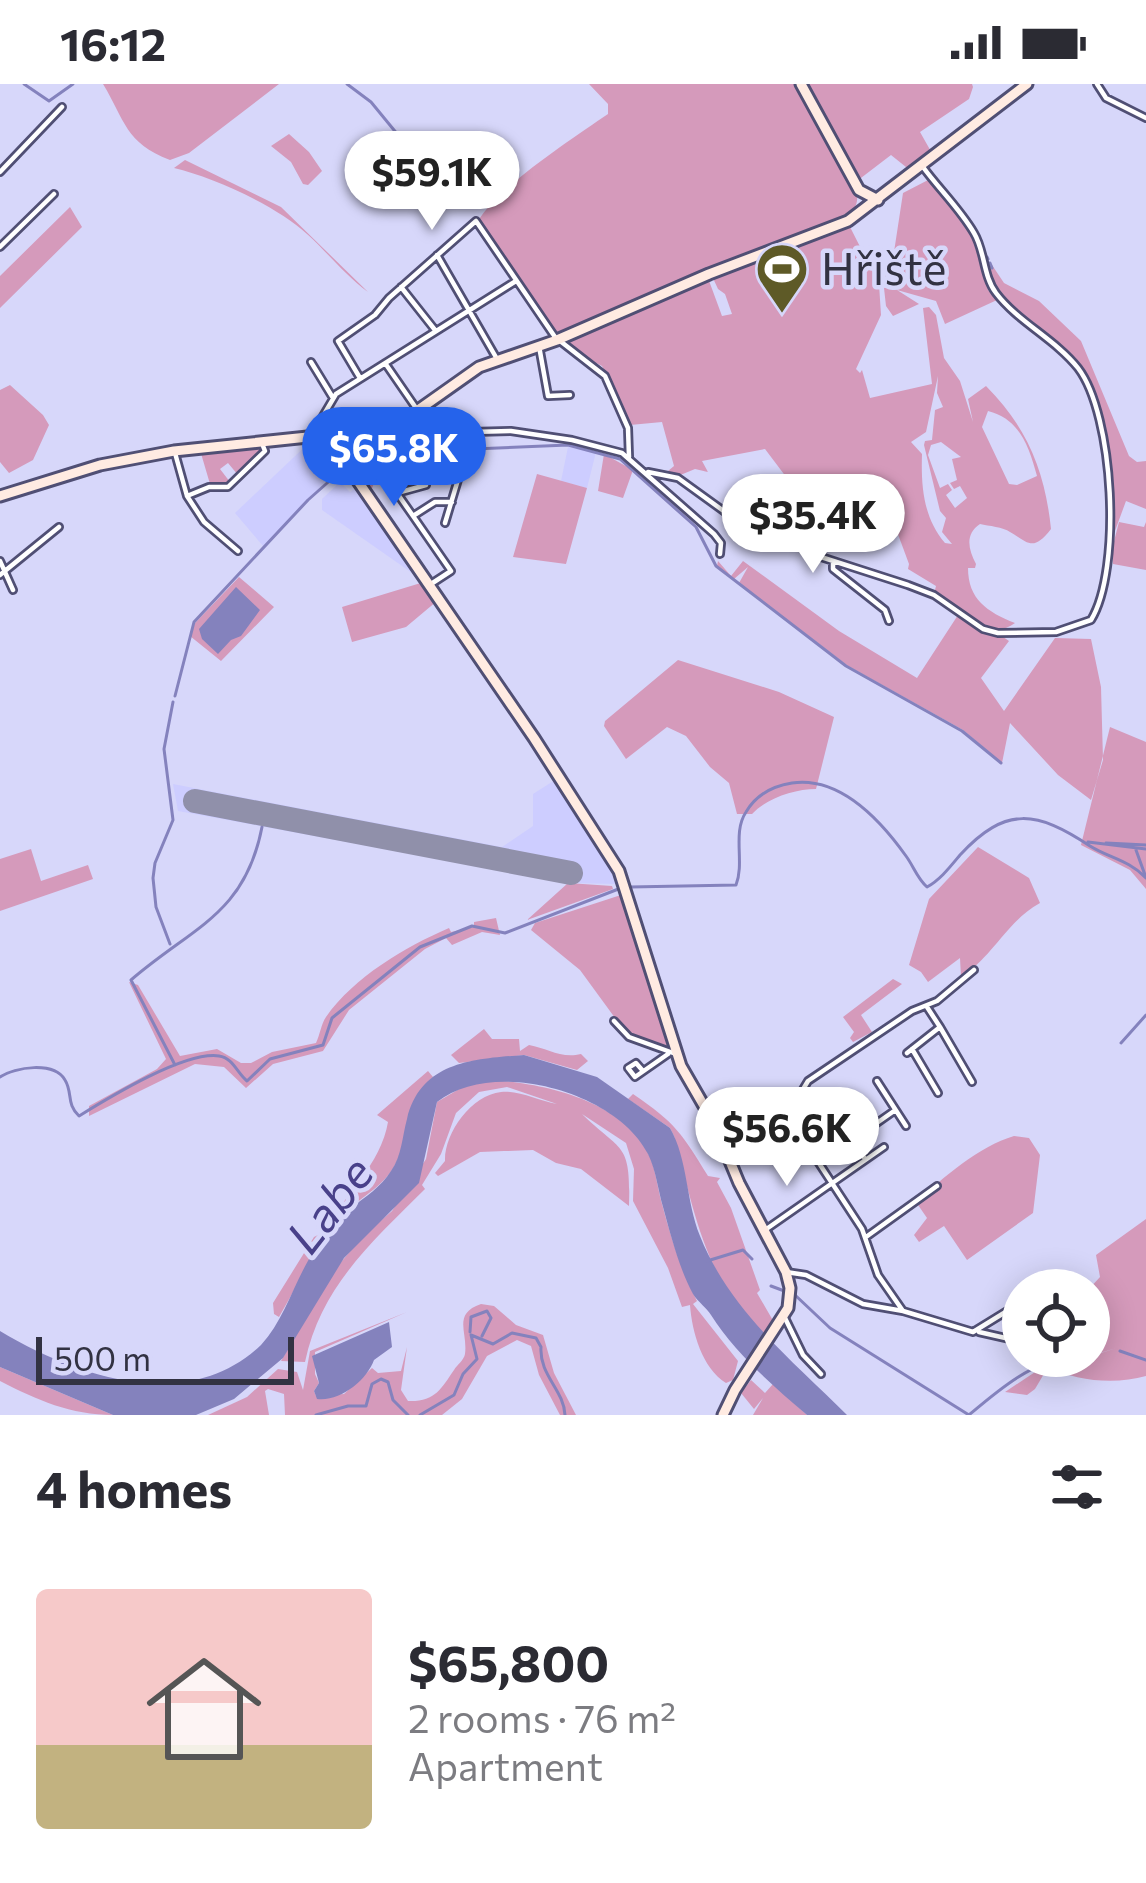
<!DOCTYPE html>
<meta charset="utf-8">
<style>
:root{--surface:#fff;--page:#f7f7f7;--text:#2b2b33;--muted:#7c7c81;--line:#e1e1e2;--accent:#2563eb}
body{margin:0;font-family:Commissioner,sans-serif;background:var(--page);color:var(--text);height:100vh;display:flex;flex-direction:column;font-size:45px;white-space:nowrap}
*{box-sizing:border-box;margin:0}
p{font-size:39px;color:var(--muted)}
.icon{flex:none;width:66px;height:66px;fill:none;stroke:currentColor;stroke-width:2;stroke-linecap:round;stroke-linejoin:round}
.map{position:relative;height:1331px;overflow:hidden}
.side{display:flex;flex-direction:column;background:var(--surface);flex:1}
.side>*{flex:none}
.fabs{position:absolute;left:1002px;top:1185px;display:grid;gap:24px}
.fabs a{display:grid;place-items:center;width:108px;height:108px;border-radius:50%;background:var(--surface);box-shadow:0 6px 30px #0003;font-size:60px}
.scale{position:absolute;left:36px;bottom:30px;width:258px;box-sizing:border-box;padding-left:12px;border:6px solid #323242;border-top:0;font-size:33px;line-height:42px;white-space:nowrap;color:#323242;-webkit-text-stroke:9px #d7d7fa;paint-order:stroke}
.price{position:absolute;translate:-50% -102px;padding:0 27px;border-radius:42px;background:#fff;color:#222;font-size:39px;line-height:78px;filter:drop-shadow(0 3px 6px #0008)}
.price::after{content:'';position:absolute;left:50%;top:72px;width:36px;height:27px;margin-left:-18px;background:inherit;clip-path:polygon(0 0,100% 0,50% 100%)}
.price.selected{background:var(--accent);color:#fff}
ul{padding:0;list-style:none}
li{display:flex;align-items:center;gap:36px;height:300px;padding:0 36px}
li+li{border-top:3px solid var(--line)}
li span{display:grid;place-items:center;flex:none;width:336px;height:240px;border-radius:12px;color:#555}
li>.icon{margin-inline-start:auto}
span .icon{width:144px;height:144px;fill:#fffc;stroke-width:1}
li b{font-size:51px}
h2{display:flex;justify-content:space-between;align-items:center;height:144px;padding:0 36px;font-size:51px}
.status{display:flex;justify-content:space-between;align-items:center;height:84px;padding:0 60px;background:var(--surface);direction:ltr}
.status svg{height:33px;fill:currentColor}
.map>svg:first-child{display:block}
.built{fill:#cdcdff}
.green{fill:#d59abb;fill-rule:evenodd}
.water{fill:#8482bd}
.lines{fill:none;stroke-linecap:round;stroke-linejoin:round}
.stream{stroke:#8482bd;stroke-width:3}
.runway{stroke:#9090aa;stroke-width:24}
.street-casing{stroke:#504f74;stroke-width:10}
.secondary-casing{stroke:#504f74;stroke-width:15}
.street{stroke:#fff;stroke-width:4.5}
.secondary{stroke:#ffebe2;stroke-width:9}
.labels{text-anchor:middle;stroke-width:9;stroke-linejoin:round;paint-order:stroke}
.poi-label{font-size:45px;fill:#323242;stroke:#d7d7fa;text-anchor:start}
.water-label{font-size:48px;font-style:italic;fill:#49418a;stroke:#d7d7fa}
</style>
<div class="status"><b>16:12</b><svg viewBox="0 0 49 12"><path d="M0 12V9h3v3zM5 12V6h3v6zM10 12V3h3v9zM15 12V0h3v12zM26 1h20v11H26zM47 4h2v5h-2z"/></svg></div>
<div class="map">
<svg width="1146" height="1331" viewBox="0 0 1146 1331">
<rect width="100%" height="100%" fill="#d7d7fa"/>
<!-- built -->
<path class="built" d="M321 354 343 380 263 462 235 429 313 355Z
M568 363 596 368 587 404 561 397Z
M340 398 350 408 356 404 361 409 415 491 322 426V415Z
M555 696 614 788 617 800 571 799 178 727 173 700 502 763 533 742V710Z"/>
<!-- green -->
<path class="green" d="M103 0H279L189 69 170 76C125 59 125 36 103 0Z
M589 0H798L853 99C860 114 858 120 849 134L557 253 478 137C498 103 573 54 608 30V20Z
M803 0H972L973 3 969 15 920 48 933 71 911 87 891 71 857 97Z
M289 50 309 68 322 87 308 101 303 100 291 78 271 62Z
M185 76 281 123 368 208C345 191 328 169 307 150 277 122 213 93 174 84Z
M930 95 971 148 988 206 997 216 945 240 936 217 897 206 919 220 893 232 886 222 884 204 890 201 884 195 894 168 903 109Z
M70 123 82 143 0 224V192Z
M849 141 879 200 881 231 856 285 860 289 862 286 870 314 932 300 923 224 929 223 936 231 944 274 960 297 973 338 968 315 986 302C1027 343 1045 387 1051 445 1033 468 1029 459 1010 448 1003 443 989 442 980 440 965 450 968 465 976 480L975 484H968C968 515 987 528 1015 539 989 559 957 525 934 510L936 502 908 485 909 480 889 426 865 402C810 424 802 479 736 435L805 418 765 365 702 377 708 388 695 385 678 392 668 387 674 382 662 338 630 341 602 282 567 264 562 256 708 194 722 232 732 230 725 210 718 205 712 192ZM938 292 937 309 943 323 935 326 932 356 925 357 924 361 940 427 946 434 942 448 952 460 945 459C923 433 921 402 922 370L911 358 926 348ZM988 327C1020 335 1029 363 1037 392L1017 401 1009 400 982 343ZM941 358 961 373 952 375 957 396 950 399 954 405 960 402 967 414 955 424 946 411 952 406 948 400 940 404 928 371 931 361Z
M992 181 1004 199 1039 217 1081 257 1129 372 1137 378 1146 377V425L1126 417 1112 455C1111 406 1110 324 1078 282 1057 255 1028 234 1001 213L993 203 988 182Z
M10 301 43 331 49 341 33 376 9 389 0 378V306Z
M258 360 263 366 238 391 228 379 220 385 230 398 210 400 200 366Z
M473 366V383L380 382 370 410 352 382 374 370Z
M604 370 633 386 623 414 598 407Z
M537 390 587 404 566 480 513 473Z
M1119 438 1144 443 1146 438V486L1113 480 1112 465Z
M718 477 731 492 743 477 839 547 917 594 958 531C972 540 1001 550 1009 557L981 594 1004 627 1055 554 1091 555 1101 603 1103 676 1091 716 1058 691 1010 639 1002 679 963 646 848 582 739 499 748 483 734 495 717 482Z
M239 493 274 523 221 577 190 552 195 539Z
M424 498 437 517 406 543 352 558 342 523Z
M678 576 779 608 834 633 816 705C795 705 767 714 752 730H737L729 699 710 683 686 652 667 643 626 675 604 642 605 637Z
M1110 643 1146 658V805L1130 786 1081 761Z
M978 763 1029 794 1040 819C1007 837 993 873 961 893L960 874 928 898 921 888 909 881 929 815Z
M31 765 41 797 88 781 93 795 0 827V775Z
M568 799 612 802 613 805 527 836Z
M624 810 669 961 665 964 626 949 580 886 531 846 535 839Z
M496 834 500 851 482 848 452 861 446 854 425 865 349 926 323 967 273 980 246 1004 224 983 195 980 89 1032V1022L157 985 166 975 129 898 138 901 180 972 217 965 241 979H251L272 968 316 959C320 951 321 940 326 933 354 893 405 863 449 844L451 848 474 843V838Z
M893 895 902 900 861 931 872 948 853 958 850 954 854 948 843 933Z
M484 945 492 955H519L520 967 529 961C547 964 561 975 581 970L588 977 577 986 524 971 459 979 451 971Z
M428 987 433 993C406 1017 411 1047 397 1077 386 1102 361 1112 344 1130 316 1162 300 1197 279 1233L274 1230 273 1219 314 1153 322 1149C345 1111 381 1080 388 1038L377 1031Z
M491 996C546 999 628 1018 651 1075 656 1089 658 1106 662 1120 671 1154 681 1186 697 1217L693 1220 738 1277 733 1296 726 1299C702 1284 692 1248 690 1221L682 1223 668 1184 633 1117 634 1085 626 1059 582 1030C622 1069 631 1057 629 1122L581 1085 556 1079 533 1066 480 1068 438 1092 435 1089 445 1077C444 1050 471 1011 501 1008 519 1006 539 1017 557 1020L507 1003 479 1008 456 1029 441 1070 422 1101 425 1105C373 1157 321 1202 305 1278L281 1277 330 1191 364 1151 392 1127 426 1075 437 1018 466 1001Z
M633 1010C676 1039 682 1050 708 1092L720 1094 717 1098 731 1124 760 1206 757 1209 775 1240 766 1251C705 1200 694 1125 674 1052L670 1044 628 1015Z
M1014 1052 1029 1054 1040 1071 1033 1129 967 1176 944 1142 919 1158 914 1151 927 1134 916 1118C943 1094 979 1062 1014 1052Z
M1146 1135V1292C1115 1301 1076 1297 1048 1283L1035 1305 1027 1311 1005 1308 1044 1282 1024 1272H1075L1071 1278 1117 1264 1089 1272V1260L1106 1255 1089 1231 1088 1206 1100 1193 1096 1171Z
M481 1220 494 1222 516 1241 543 1251 554 1289 576 1331H560L539 1291 531 1262 517 1256 487 1272 462 1315 442 1331H285L284 1310 268 1305 265 1307 269 1331H208L247 1313 278 1285 297 1288 303 1306 310 1267 407 1228 315 1268V1290L319 1299 314 1307 316 1312 344 1310 372 1284 378 1289 401 1287 407 1263 401 1306 408 1317C435 1318 441 1305 454 1286 457 1281 464 1276 465 1270 468 1248 452 1230 481 1220Z
M0 1283 113 1331C71 1331 37 1316 0 1297Z
M751 1296 765 1309 773 1300 807 1331H753L763 1314 754 1325 741 1309Z"/>
<!-- water -->
<path class="water" d="M236 503 260 526 241 552 231 556 218 570 202 555 199 545Z
M524 971 597 993 670 1044C688 1075 686 1118 700 1152 730 1227 792 1276 847 1331H807C772 1301 736 1270 711 1231 707 1224 698 1218 693 1210 679 1184 671 1152 663 1123 658 1106 656 1086 648 1070 617 1008 493 973 437 1018L419 1099 344 1174 283 1274 234 1315 196 1331H113L0 1283V1247C77 1293 188 1331 261 1261 286 1234 295 1194 315 1166 326 1152 337 1135 351 1124 365 1113 381 1103 391 1087 402 1071 402 1053 407 1035 421 977 474 975 524 971Z
M389 1238 392 1263 374 1276C367 1296 340 1318 317 1315L314 1307 319 1299 312 1272Z"/>
<g class="lines">
<!-- stream -->
<path class="stream" d="M24 0 49 17 73 0
M347 0 371 18 412 68
M987 173 988 175
M990 179 992 184
M352 379 376 369 568 361 620 375 696 443 716 482 846 582 962 647 1001 679
M175 612 194 538 308 416 344 384
M1088 758 1146 765
M1106 759 1146 761
M1136 766 1145 791
M630 803 736 801C745 778 732 749 746 728 756 711 773 702 792 699 840 692 881 737 906 772 914 783 917 794 927 803 940 796 950 783 960 771 1006 721 1037 727 1090 762 1109 774 1129 776 1146 794
M170 860 156 823 153 794 155 779 173 736 164 665 173 618
M1121 959 1146 931
M175 981 131 896C192 843 245 831 262 743
M0 993C15 983 54 977 65 996 73 1009 66 1020 79 1032 110 1013 185 967 219 972 233 974 237 989 247 997L270 975 323 961 332 934 420 863 472 842 505 849 621 804
M707 1177 743 1166 752 1175
M771 1202 795 1211 830 1244 969 1331C995 1309 1035 1274 1070 1275
M470 1248 471 1233 487 1227 491 1234 482 1252
M1120 1267 1146 1276
M316 1331 348 1322H366L372 1300 381 1295 388 1298 393 1316 408 1331
M420 1331 454 1311 463 1290 477 1275 471 1251 493 1260 512 1249 536 1254 541 1263C539 1291 564 1306 565 1331"/>
<!-- runway -->
<path class="runway" d="M195 717 571 789"/>
<!-- street casing -->
<g class="street-casing">
<path id="street" d="M1097 0 1106 14 1146 34
M0 88 62 23
M0 163 54 110
M437 171 497 275
M401 203 435 246
M539 262 548 312 570 311
M311 278 333 314
M385 279 416 324
M360 294 338 257 375 231 389 214 476 137 555 253 605 292 628 344 629 373
M409 333 472 348 511 347 572 356 622 369 714 450 721 459 720 470
M313 349 336 310 516 197
M175 369 187 412 209 403H228L265 367 263 362
M648 388 678 394 761 454 798 457 821 473 908 501 934 511 983 545 998 549 1056 548 1091 536C1122 485 1114 331 1078 284 1055 255 1018 238 996 209 983 192 985 167 974 149 960 125 939 105 923 83
M390 398 397 409
M187 412 204 438 238 467
M413 432 397 409 426 401
M445 439 463 379
M0 477 13 506
M833 477V485L885 526 889 537
M0 491 59 443
M431 500 451 487 413 432 435 418H452
M614 937 629 953 676 970
M940 943 972 998
M912 965 938 1009
M907 969 940 943 927 923
M643 987 636 979 628 984 635 993 668 970
M877 997 906 1042
M838 1020 846 1044 865 1075
M854 1055 894 1027
M723 1060 796 1017 808 997 912 927 937 917 974 886
M765 1146 884 1063
M866 1153 937 1102
M786 1188 806 1191 863 1220 903 1227 878 1191 862 1145 813 1070 796 1017
M903 1227 973 1248 1012 1224
M784 1232 803 1271 821 1290
M979 1248 1023 1258"/>
</g>
<!-- secondary casing -->
<g class="secondary-casing">
<path id="secondary" d="M801 0 859 106 878 116
M327 352 534 654 619 787 681 982 715 1041 739 1099 786 1188 790 1204 788 1224 735 1306 723 1331
M0 412 100 381 174 367 346 349 404 336 479 283 557 256 709 190 848 137 1027 0"/>
</g>
<!-- street -->
<use href="#street" class="street"/>
<!-- secondary -->
<use href="#secondary" class="secondary"/>
</g>
<!-- icons -->
<defs>
<g id="stadium-pin" transform="scale(2.7)"><path d="M0 17L-7.5 6A9.5 9.5 0 1 1 7.5 6Z" fill="#5e5a27" stroke="#d7d7fa"/><path d="M0-5a6.5 5 0 1 0 0 10a6.5 5 0 1 0 0-10ZM-3.5-1.8h7v3.6h-7Z" fill="#fff"/></g>
</defs>
<g fill-rule="evenodd">
<use href="#stadium-pin" x="782" y="185"/>
</g>
<g class="labels">
<!-- poi labels -->
<g class="poi-label">
<text x="821" y="201">Hřiště</text>
</g>
<!-- water labels -->
<g class="water-label">
<text transform="translate(330 1121) rotate(-52)" y="17">Labe</text>
</g>
</g>
</svg>
<div class="fabs">
<a><svg class="icon" aria-label="locate" viewBox="0 0 24 24"><circle cx="12" cy="12" r="6"/><path d="M12 2v4M12 18v4M2 12h4M18 12h4"/></svg></a>
</div>
<div class="scale">500 m</div>
<b class="price" style="left:432px;top:149px">$59.1K</b>
<b class="price selected" style="left:394px;top:425px">$65.8K</b>
<b class="price" style="left:813px;top:492px">$35.4K</b>
<b class="price" style="left:787px;top:1105px">$56.6K</b>
</div>
<section class="side">
<h2>4 homes<svg class="icon" aria-label="filters" viewBox="0 0 24 24"><path d="M4 7h16M4 17h16"/><circle cx="9" cy="7" r="2"/><circle cx="15" cy="17" r="2"/></svg></h2>
<ul>
<li><span style="background:linear-gradient(#f6c9c9 65%,#c2b280 0)"><svg class="icon" aria-label="home" viewBox="0 0 24 24"><path d="M3 11l9-7 9 7M6 9v11h12V9"/></svg></span><div><b>$65,800</b><p>2 rooms · 76 m²</p><p>Apartment</p></div></li>
</ul>
</section>
